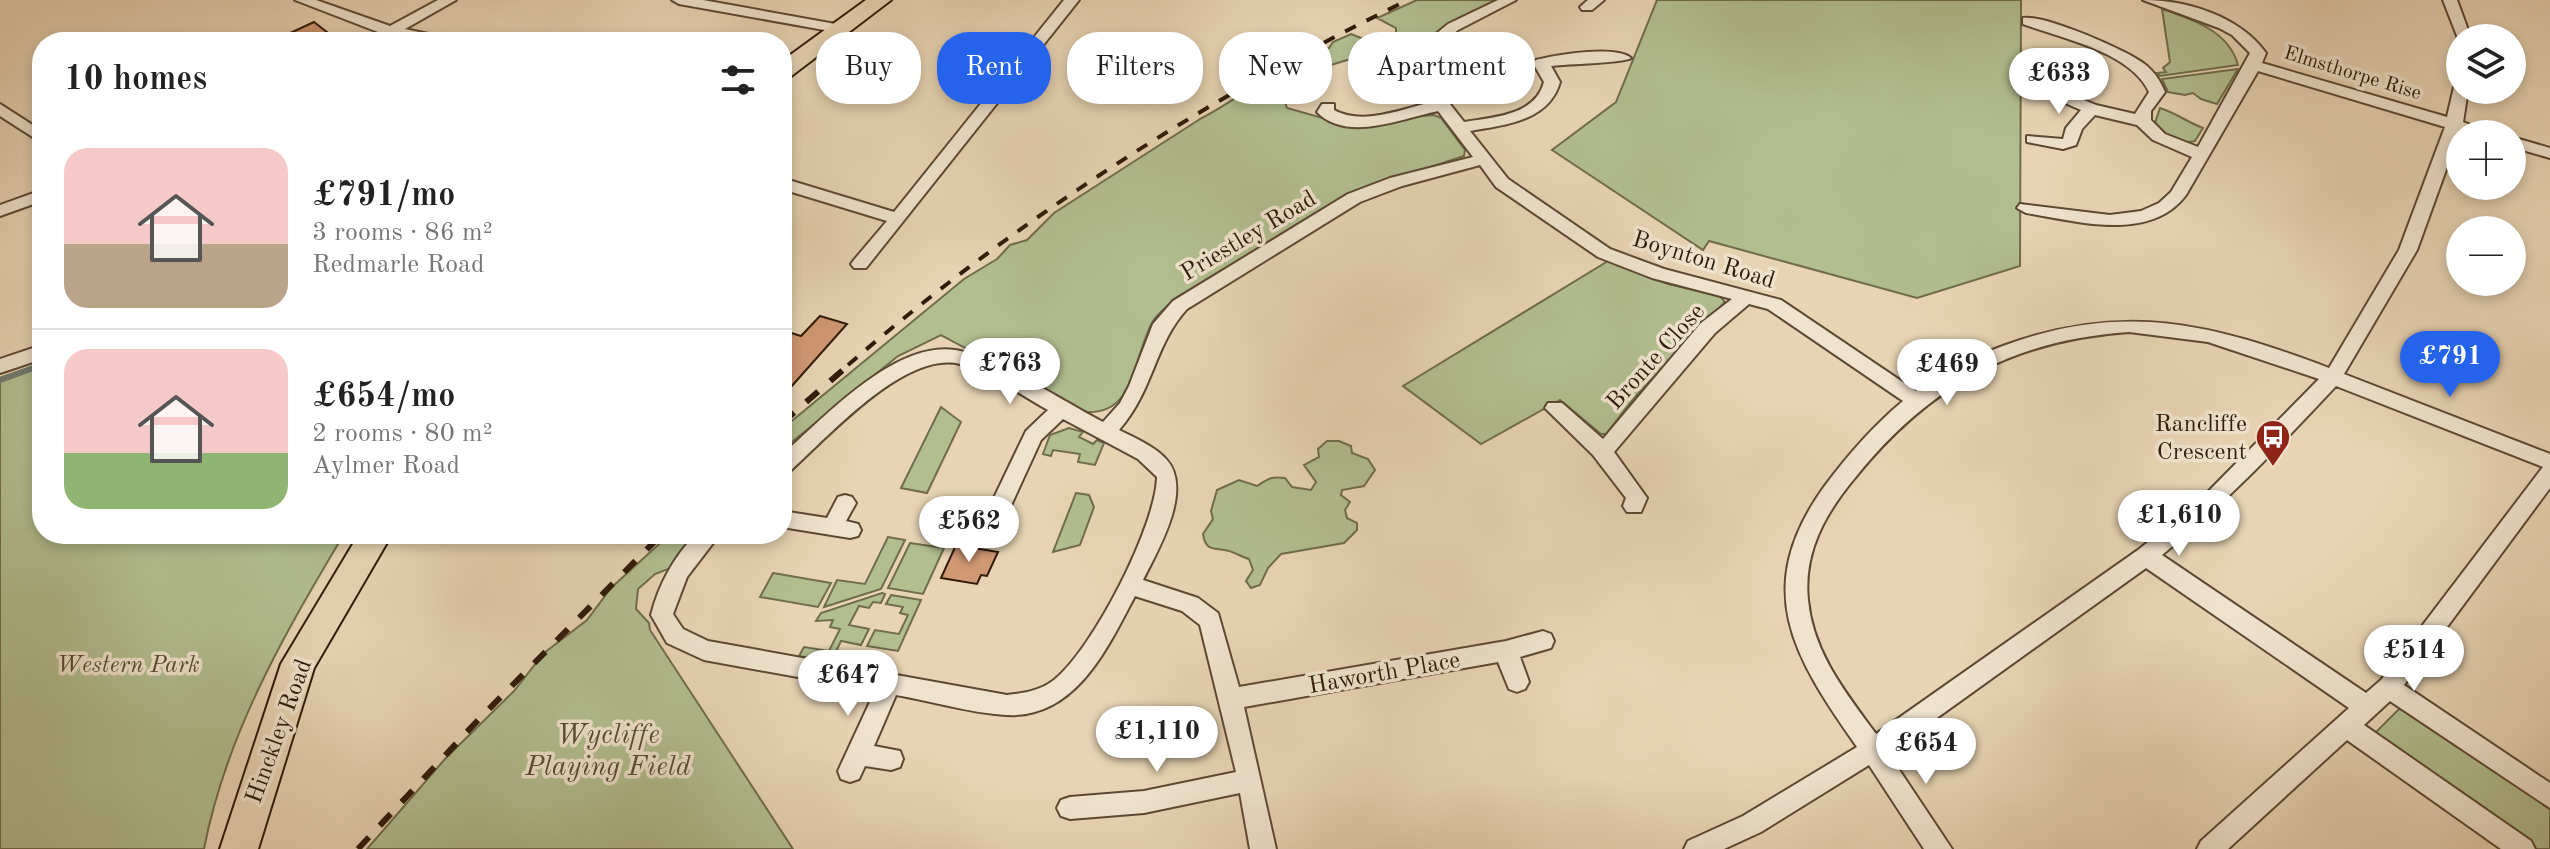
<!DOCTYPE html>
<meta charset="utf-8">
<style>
:root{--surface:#fff;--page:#f2f2f2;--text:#222;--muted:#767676;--line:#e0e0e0;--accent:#2563eb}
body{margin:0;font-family:"Old Standard TT",serif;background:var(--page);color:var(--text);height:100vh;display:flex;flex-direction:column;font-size:30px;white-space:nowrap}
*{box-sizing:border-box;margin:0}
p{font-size:26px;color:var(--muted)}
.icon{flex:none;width:44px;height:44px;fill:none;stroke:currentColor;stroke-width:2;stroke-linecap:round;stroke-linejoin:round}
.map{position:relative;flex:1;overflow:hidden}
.side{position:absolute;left:32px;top:32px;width:760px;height:512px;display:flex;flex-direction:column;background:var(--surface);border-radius:32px;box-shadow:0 4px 12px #0003}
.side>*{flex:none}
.top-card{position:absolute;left:816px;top:32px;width:760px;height:72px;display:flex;gap:16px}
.controls{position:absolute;left:2446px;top:24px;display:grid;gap:16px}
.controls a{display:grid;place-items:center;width:80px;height:80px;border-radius:50%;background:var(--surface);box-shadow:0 4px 12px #0003;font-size:40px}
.price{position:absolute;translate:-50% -68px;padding:0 18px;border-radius:28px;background:#fff;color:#222;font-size:26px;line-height:52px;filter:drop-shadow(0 2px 4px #0008)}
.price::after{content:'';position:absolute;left:50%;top:48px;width:24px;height:18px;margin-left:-12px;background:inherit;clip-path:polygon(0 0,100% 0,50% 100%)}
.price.on{background:var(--accent);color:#fff}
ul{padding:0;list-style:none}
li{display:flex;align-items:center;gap:24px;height:200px;padding:0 32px}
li+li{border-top:2px solid var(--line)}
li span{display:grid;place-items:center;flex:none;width:224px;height:160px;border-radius:24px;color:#555}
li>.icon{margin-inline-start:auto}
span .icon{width:96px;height:96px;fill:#fffc;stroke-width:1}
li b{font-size:34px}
h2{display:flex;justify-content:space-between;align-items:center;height:96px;padding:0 32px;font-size:34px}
.chip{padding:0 28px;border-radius:32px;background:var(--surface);box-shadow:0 4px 12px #0003;font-size:28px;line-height:72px}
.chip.on{background:var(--accent);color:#fff}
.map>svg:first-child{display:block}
.green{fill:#b2be90;stroke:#706c4c;stroke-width:2}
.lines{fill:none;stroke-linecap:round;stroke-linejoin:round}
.stream{stroke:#6f7870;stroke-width:6}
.building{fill:#d19874;stroke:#2f1b08;stroke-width:2}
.minor-casing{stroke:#5d4933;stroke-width:4}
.primary-casing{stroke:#2f1b08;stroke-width:4}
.minor{fill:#f0e3ce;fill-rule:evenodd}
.primary{fill:#e8d4b4;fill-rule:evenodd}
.rail-far1{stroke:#2f1b08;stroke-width:4;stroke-dasharray:12 12;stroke-linecap:butt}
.rail{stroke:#2f1b08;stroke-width:6;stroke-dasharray:16 16;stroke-linecap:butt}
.labels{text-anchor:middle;stroke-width:7;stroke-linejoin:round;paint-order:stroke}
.far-street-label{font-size:20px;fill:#2f1b08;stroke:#f0e3ce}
.street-label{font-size:24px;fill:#2f1b08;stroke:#f0e3ce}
.poi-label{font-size:24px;fill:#2f1b08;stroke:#f0e3ce;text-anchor:end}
.park-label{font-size:24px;font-style:italic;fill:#564c31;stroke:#f0e3ce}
.near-park-label{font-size:28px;font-style:italic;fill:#564c31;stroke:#f0e3ce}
</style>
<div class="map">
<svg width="2550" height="849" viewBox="0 0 2550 849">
<rect width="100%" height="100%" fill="#e8d4b4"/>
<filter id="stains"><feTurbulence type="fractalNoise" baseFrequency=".0025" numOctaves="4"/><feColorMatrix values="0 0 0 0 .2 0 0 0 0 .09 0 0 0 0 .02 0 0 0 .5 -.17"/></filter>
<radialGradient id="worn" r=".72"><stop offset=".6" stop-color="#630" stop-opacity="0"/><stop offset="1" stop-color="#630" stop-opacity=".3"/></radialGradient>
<!-- green -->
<path class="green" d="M1417 0H1499C1482 8 1463 15 1447 25 1428 37 1417 57 1396 33V28L1377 18Z
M1657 0H2021L2020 266 1917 298 1709 241 1703 250 1552 150 1616 102Z
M2162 9C2192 19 2229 31 2238 65L2160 76 2157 73 2166 72 2163 68 2170 62Z
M1351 34 1366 40 1367 50 1364 55 1308 72 1293 81H1283L1268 96 1285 102 1287 108 1340 123 1434 115 1441 118 1465 150 1464 156 1346 195 1174 299C1168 306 1158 313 1153 321 1133 356 1136 416 1085 412L941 335 898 356 782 450V429L964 279 997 259 1010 245 1027 240 1054 213 1200 119C1220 109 1240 95 1258 83 1268 77 1282 74 1292 69 1309 60 1305 54 1329 48L1333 42Z
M2238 69 2217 104 2201 99 2193 93 2185 95 2168 92 2162 79Z
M2160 108C2176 113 2187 122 2203 128L2195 141C2179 145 2165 136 2155 123Z
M1608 261 1668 284 1720 296 1725 302 1635 397 1606 434H1601L1560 400 1481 444 1403 386Z
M42 364V534H344C285 633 226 734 204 849H0V378Z
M941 407 961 422 927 493 901 488Z
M1069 428 1083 432 1079 437 1093 444 1097 440 1104 443 1095 465 1078 462 1080 454 1053 450 1051 456 1043 454 1050 435Z
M1327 441H1339L1351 446 1352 453 1368 459 1375 470 1364 486 1342 490 1341 495 1350 502 1345 510 1347 518 1357 523V530L1344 543 1281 554 1268 568 1260 585 1251 588 1246 581 1253 570 1249 559C1242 557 1236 553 1229 551 1215 547 1206 553 1203 534L1213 519 1211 511 1217 490 1239 480 1257 486C1268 479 1270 476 1285 478L1292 487 1311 490 1316 482 1304 465 1319 457 1318 449Z
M1076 493 1089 495 1094 507 1080 545 1053 552Z
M670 534H708L671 568 655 574 638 589 636 609 649 623 650 630 793 849H367L445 759 514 691 544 653 587 620 611 588Z
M888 537 905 540 881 589 824 607 837 580 865 584Z
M910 543 944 548 923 594 888 588Z
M773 573 831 583 818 607 760 597Z
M882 593 885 594 881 603 873 602 869 608 859 606 849 625 869 629 861 645 841 641 831 662 799 656 804 647 829 651 840 629 830 627 833 620 816 621 821 613Z
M891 595 921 600 898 651 867 646 875 630 899 634 908 615 900 613 903 607 886 604Z
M2401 707 2550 807V849H2535L2372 736Z"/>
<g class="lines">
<!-- stream -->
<path class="stream" d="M0 380 42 365"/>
</g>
<!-- building -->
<path class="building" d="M314 22 332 36 320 42H271Z
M820 316 847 324 782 397V338L788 332 801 336Z
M956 545 998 552 987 576 981 575 977 584 941 578Z"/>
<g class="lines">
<!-- minor casing -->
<g class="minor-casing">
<path id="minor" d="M295 0H316L390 26 438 0H456L405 29 452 39 454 42H424L393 36 381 42H363L378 32Z
M672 0H703L841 25 848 29 841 33 679 4Z
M1064 0H1079L866 268H854L851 264 854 260 887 221 782 189V178L894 212Z
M1498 0H1516L1458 30 1435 49 1413 57 1464 122C1493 117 1535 116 1544 82L1533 63 1536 60C1556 55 1615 45 1631 58 1624 63 1566 64 1551 66L1560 82C1549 121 1505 125 1470 131L1508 179 1610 249 1664 269 1781 300 1916 391C1941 371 1973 357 2003 346 2124 301 2213 324 2329 368L2399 250 2445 127 2258 71 2186 195C2150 243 2076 221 2026 213L2017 208 2020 204 2110 215 2141 211 2159 203 2171 192 2192 157 2153 140 2137 125 2095 115 2082 129 2076 145 2063 149 2027 142V136L2063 139 2066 128 2081 110 2021 84V78H2031L2096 105 2135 114 2149 92C2131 52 2061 38 2023 24V18C2043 14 2130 51 2147 66 2156 74 2160 81 2165 92L2151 111V120L2165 134 2198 147 2250 53 2232 35 2219 28 2143 0C2187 0 2239 16 2266 53L2262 63 2447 117 2454 87 2460 85V90H2468L2463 122 2494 134 2460 131 2417 250 2344 374 2550 454V488L2404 685 2550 783V808L2390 701 2364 725 2531 841 2535 849H2501L2347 740 2228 849H2197L2201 841 2349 708 2146 568 1888 753 1952 849H1924L1869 765 1761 832 1724 849H1684L1688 841 1743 816 1857 747C1793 656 1751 589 1824 487 1847 456 1873 426 1903 401L1768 309 1749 304 1715 333 1614 452 1647 498 1641 512H1627L1623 506 1626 498 1593 455 1545 408 1548 403H1562L1603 439 1701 323 1732 299 1652 278 1598 257 1496 187 1480 165 1402 186 1360 202 1187 309C1154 345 1154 390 1119 430 1135 438 1154 446 1166 459 1194 489 1158 550 1143 580L1198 598 1218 613 1239 687 1506 641 1543 631 1551 634 1554 641 1551 648 1520 657 1529 682 1525 689 1517 692 1509 689 1498 662 1244 707 1276 849H1250L1240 793 1144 813 1070 819 1061 816 1057 808 1061 800 1070 797 1144 791 1236 772 1200 625 1182 611 1135 596C1108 647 1076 719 1006 715 970 713 932 701 896 695L874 746 900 751 903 759 900 767 891 770 865 766 859 779 850 782 841 779 838 771 875 691 704 660 667 643 651 615C659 584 673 558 696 534H720L687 577 673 614 683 629 708 641 1007 695C1024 693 1040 691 1054 680 1093 649 1156 526 1157 477L1138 459 1063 419 1041 440 1008 512H994L990 506 1026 431 1048 410C1022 396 988 371 960 364 905 350 827 438 789 472L782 475V455C824 418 894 341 955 350 994 356 1065 402 1103 422L1120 403 1129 386 1153 324 1173 301 1348 194 1390 178 1473 157 1438 111C1403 118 1347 143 1317 112L1322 104H1334V110C1363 126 1402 109 1432 102L1383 37 1385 34H1395L1407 49 1425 43 1448 24ZM2129 332 2208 342 2319 379 2199 501 2138 550 1876 734C1846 693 1813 653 1808 600 1803 553 1825 514 1854 479 1928 387 2011 340 2129 332ZM2336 386 2543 467 2381 680 2366 693 2162 555C2225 503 2280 446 2336 386Z
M1588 0H1604L1592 10H1582L1580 7Z
M2443 0H2457L2471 38H2460L2459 41Z
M0 104 42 131V143L0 116Z
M2512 137 2550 148V158L2512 147Z
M42 190V201L0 216V205Z
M42 345V359L0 373V359Z
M845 495 852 497 856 503 846 521 858 524 861 530 858 536 850 538 782 527V511L827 518 838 497Z"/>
</g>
<!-- primary casing -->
<g class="primary-casing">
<path id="primary" d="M866 0H891L790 77 782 79V61Z
M359 534H392L314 668 258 849H220L281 664Z"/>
</g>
<!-- minor -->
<use href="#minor" class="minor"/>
<!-- primary -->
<use href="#primary" class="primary"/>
<!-- rail-far1 -->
<path class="rail-far1" d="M848 365C1018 218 1207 98 1408 0"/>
<!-- rail -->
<path class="rail" d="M782 423 851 363
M358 849 480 718 662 534"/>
</g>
<!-- icons -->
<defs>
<g id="bus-pin" transform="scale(1.8)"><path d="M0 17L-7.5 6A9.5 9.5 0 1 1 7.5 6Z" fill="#8f2418" stroke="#f0e3ce"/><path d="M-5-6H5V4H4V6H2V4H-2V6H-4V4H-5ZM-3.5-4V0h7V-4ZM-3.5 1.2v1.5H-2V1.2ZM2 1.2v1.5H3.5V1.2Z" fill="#fff"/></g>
</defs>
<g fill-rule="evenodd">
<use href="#bus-pin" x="2273" y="437"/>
</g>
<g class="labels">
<!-- far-street labels -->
<g class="far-street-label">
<text transform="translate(2353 72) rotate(17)" y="7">Elmsthorpe Rise</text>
</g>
<!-- street labels -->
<g class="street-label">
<text transform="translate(1248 235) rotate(-31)" y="8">Priestley Road</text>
<text transform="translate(1704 259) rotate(17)" y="8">Boynton Road</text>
<text transform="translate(1655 356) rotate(-48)" y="8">Bronte Close</text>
<text transform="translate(1384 672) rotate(-10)" y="8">Haworth Place</text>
<text transform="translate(278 731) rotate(-70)" y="8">Hinckley Road</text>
</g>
<!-- poi labels -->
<g class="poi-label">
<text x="2247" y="431">Rancliffe<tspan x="2247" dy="28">Crescent</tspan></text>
</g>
<!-- park labels -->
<g class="park-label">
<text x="128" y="672">Western Park</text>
</g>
<!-- near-park labels -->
<g class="near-park-label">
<text x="608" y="743">Wycliffe<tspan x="608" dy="32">Playing Field</tspan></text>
</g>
</g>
<rect width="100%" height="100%" filter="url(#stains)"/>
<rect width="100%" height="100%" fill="url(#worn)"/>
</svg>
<div class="controls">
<a><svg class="icon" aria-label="layers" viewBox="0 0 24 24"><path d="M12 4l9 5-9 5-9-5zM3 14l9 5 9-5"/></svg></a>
<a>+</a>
<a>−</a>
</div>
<b class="price" style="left:2059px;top:116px">£633</b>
<b class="price on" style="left:2450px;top:399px">£791</b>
<b class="price" style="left:1010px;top:406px">£763</b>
<b class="price" style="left:1947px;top:407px">£469</b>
<b class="price" style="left:2179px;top:558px">£1,610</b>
<b class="price" style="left:969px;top:564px">£562</b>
<b class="price" style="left:2414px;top:693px">£514</b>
<b class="price" style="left:848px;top:718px">£647</b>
<b class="price" style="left:1157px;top:774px">£1,110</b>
<b class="price" style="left:1926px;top:786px">£654</b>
<div class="top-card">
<a class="chip">Buy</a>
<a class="chip on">Rent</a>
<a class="chip">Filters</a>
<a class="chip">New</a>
<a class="chip">Apartment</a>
</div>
<section class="side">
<h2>10 homes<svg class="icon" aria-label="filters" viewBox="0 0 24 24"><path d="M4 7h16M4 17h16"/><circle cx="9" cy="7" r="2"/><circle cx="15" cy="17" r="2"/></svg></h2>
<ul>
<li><span style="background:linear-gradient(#f6c9c9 60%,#b9a48a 0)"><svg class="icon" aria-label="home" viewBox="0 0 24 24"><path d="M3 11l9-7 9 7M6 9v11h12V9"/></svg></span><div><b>£791/mo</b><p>3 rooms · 86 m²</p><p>Redmarle Road</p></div></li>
<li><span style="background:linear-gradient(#f6c9c9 65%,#8fb573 0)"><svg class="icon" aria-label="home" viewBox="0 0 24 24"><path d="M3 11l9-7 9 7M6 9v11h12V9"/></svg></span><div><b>£654/mo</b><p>2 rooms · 80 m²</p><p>Aylmer Road</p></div></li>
</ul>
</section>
</div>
